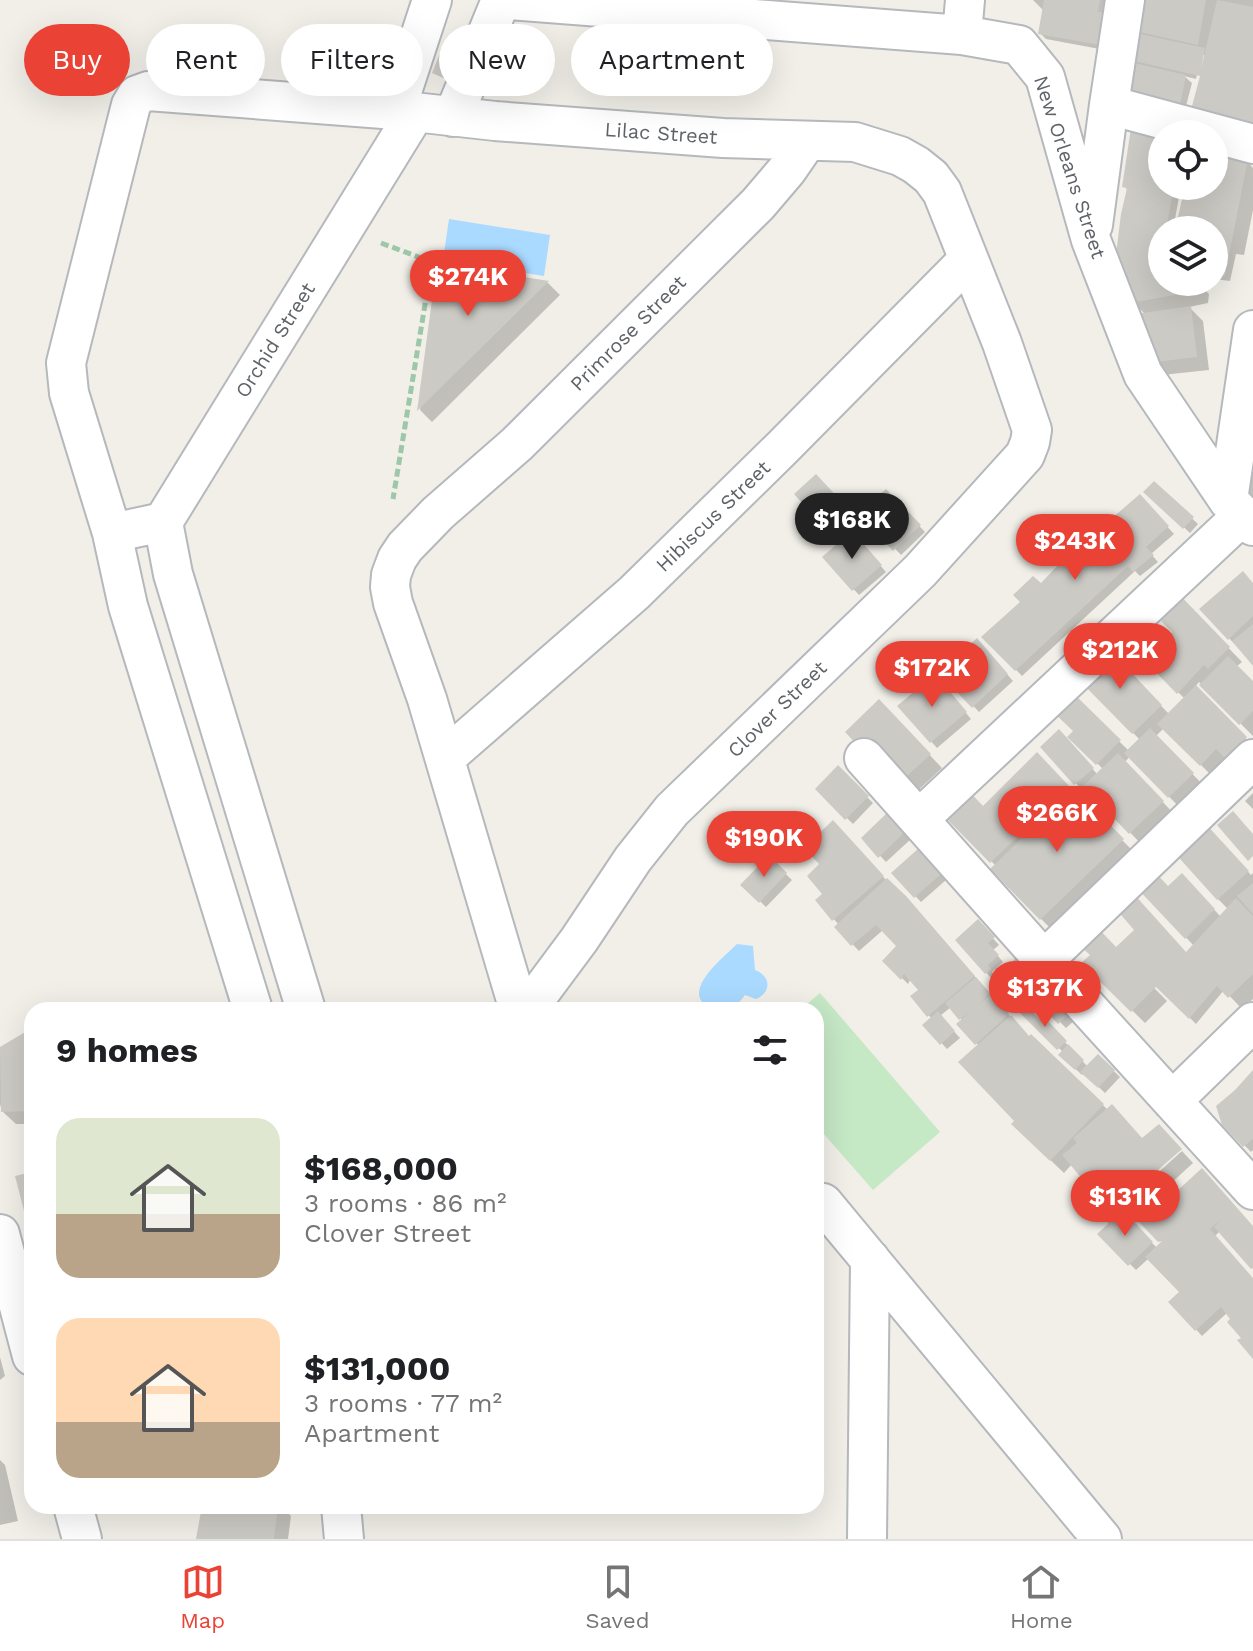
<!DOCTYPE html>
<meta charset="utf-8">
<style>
:root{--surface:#fff;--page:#f2f2f2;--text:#202124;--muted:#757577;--line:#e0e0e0;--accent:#ea4335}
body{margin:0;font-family:"Work Sans",sans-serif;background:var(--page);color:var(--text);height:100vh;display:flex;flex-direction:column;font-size:30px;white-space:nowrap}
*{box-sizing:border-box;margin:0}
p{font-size:26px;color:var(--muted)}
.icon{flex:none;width:44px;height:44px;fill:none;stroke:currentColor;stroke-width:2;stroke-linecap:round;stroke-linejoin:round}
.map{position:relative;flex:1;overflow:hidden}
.drawer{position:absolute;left:24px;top:1002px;width:800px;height:512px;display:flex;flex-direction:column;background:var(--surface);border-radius:24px;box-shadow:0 8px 32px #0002}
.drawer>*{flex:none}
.banner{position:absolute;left:24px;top:24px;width:800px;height:72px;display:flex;gap:16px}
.fabs{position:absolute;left:1148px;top:120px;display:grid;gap:16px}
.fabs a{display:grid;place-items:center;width:80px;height:80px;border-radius:50%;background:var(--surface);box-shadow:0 8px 32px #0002;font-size:40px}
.price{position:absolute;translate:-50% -68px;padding:0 18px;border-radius:28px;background:var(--accent);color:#fff;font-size:26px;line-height:52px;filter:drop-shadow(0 2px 4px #0008)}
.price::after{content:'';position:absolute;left:50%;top:48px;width:24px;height:18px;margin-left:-12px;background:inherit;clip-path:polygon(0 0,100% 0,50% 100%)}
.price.on{background:#222;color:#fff}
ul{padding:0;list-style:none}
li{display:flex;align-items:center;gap:24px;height:200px;padding:0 32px}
li span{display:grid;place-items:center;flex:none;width:224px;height:160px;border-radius:24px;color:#555}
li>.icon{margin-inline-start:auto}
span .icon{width:96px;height:96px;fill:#fffc;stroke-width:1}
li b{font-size:34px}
h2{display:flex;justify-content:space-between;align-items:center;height:96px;padding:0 32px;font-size:34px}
.chip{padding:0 28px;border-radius:36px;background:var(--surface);box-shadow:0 8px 32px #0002;font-size:28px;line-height:72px}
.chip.on{background:var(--accent);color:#fff}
.tabs{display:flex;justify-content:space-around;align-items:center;height:112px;border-top:2px solid var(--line);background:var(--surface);font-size:22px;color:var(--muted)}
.tabs a{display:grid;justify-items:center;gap:4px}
.tabs .on{color:var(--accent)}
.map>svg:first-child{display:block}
.green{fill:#c5e8c5}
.water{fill:#aadaff}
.shadow{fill:#0003;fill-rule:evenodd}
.building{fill:#cccac5}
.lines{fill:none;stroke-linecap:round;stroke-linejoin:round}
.minor-casing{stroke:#b5b8bc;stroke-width:42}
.path{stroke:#9cc7a9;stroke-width:5;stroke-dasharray:8 4;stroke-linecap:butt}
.minor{stroke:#fff;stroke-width:38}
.labels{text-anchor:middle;stroke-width:6;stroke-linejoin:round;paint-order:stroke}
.street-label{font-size:20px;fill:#5f6368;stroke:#fff}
</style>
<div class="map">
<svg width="1253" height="1539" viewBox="0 0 1253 1539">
<rect width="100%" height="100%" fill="#f1efe8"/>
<!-- green -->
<path class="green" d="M820 993 940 1132 873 1190 816 1125V1010H800Z"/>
<!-- water -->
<path class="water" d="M449 219 550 235 544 276 443 260Z
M737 944 753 946 755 970C771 976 772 992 756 999L745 995C733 1011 729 1010 710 1010 706 1006 700 1002 699 995 698 977 725 956 737 944Z"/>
<!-- shadow -->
<path class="shadow" d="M1033 0H1114L1105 50 1046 39 1040 33 1044 11Z
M1140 0H1253V134L1205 55H1201L1196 79 1184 76 1192 83 1185 110 1129 93 1136 63 1132 59 1143 36 1137 30Z
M1214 155 1247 161 1253 168V210L1244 255 1236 254 1230 281 1214 279V230H1177L1187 186H1214Z
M1124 186H1181L1173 230H1162V282H1197L1209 294 1208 303 1189 307 1203 321 1209 370 1162 375 1149 362 1146 315 1133 302 1129 191Z
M439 265 548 283 560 295 432 422 420 410Z
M1253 450V501L1241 494Z
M816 477 849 512 829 530 797 494Z
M1154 483 1198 524 1190 533 1146 492Z
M886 491 925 532 901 555 862 514Z
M1140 497 1174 534 1151 554 1158 562 1140 576 1135 571 1022 676 984 637Z
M858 540 886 572 859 595 825 558Z
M1253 584V664L1202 609Z
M1171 588 1242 662 1236 667 1253 684V736L1199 682 1195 687 1253 746 1214 778 1164 728 1156 736 1205 787 1182 810 1130 756 1125 762 1175 815 1143 846 1086 786 1082 790 1043 747 1059 732 1098 775 1104 770 1070 737 1076 732 1069 692 1129 751 1140 740 1080 678 1108 651 1169 714 1185 699 1147 661 1175 632Z
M983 647 1013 681 979 712 939 670 978 679 980 677Z
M941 683 971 719 937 748 900 707Z
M892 715 942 768 911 797Z
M1037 755 1135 853 1054 932 993 870 996 866 944 813 1004 831Z
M838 768 873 803 853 824 817 789Z
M1253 793V809L1245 801Z
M888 815 911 839 886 862 863 838Z
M833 823 887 881 912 905 1029 1038 1031 1036 1108 1110 1119 1202 1122 1205 1182 1151 1193 1163 1169 1185 1177 1194 1253 1229V1268L1220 1231 1215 1236 1253 1281V1356L1228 1312 1202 1336 1171 1302 1181 1293 1149 1258 1136 1270 1100 1234 1110 1225 1082 1196 1092 1186 1072 1164 1064 1173 1013 1124 1017 1121 979 1046 959 1024 963 1021 951 1007 940 1016 960 1038 947 1049 925 1025 932 1019 912 996 920 990 911 978 908 984 885 961 899 946 883 930 859 951 836 927 839 925 818 901 825 894 822 865ZM1128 1207 1163 1243 1157 1248 1123 1213Z
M1216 837 1251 875 1253 873V999L1242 1009 1224 990 1196 1024 1119 947 1187 954 1194 946 1138 886 1195 889 1220 916 1228 909 1218 899Z
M918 851 946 880 921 902 894 874Z
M769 858 792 880 766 907 743 885Z
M978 922 999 945 993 950 1003 962 992 972 996 976 992 979 957 940Z
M1097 930 1167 1001 1145 1023 1084 963 1092 955Z
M1015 961 1035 982 1019 997 999 976Z
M1056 1000 1075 1020 1066 1028 1047 1009Z
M1023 1013 1046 1028 1049 1025 1088 1067 1098 1056 1120 1077 1105 1093 1084 1073 1082 1075 1067 1061 1063 1052Z
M32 1030V1124H16L2 1111 0 1104V1049Z
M1253 1073V1150L1251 1152 1224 1124Z
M0 1357 5 1376 0 1380Z
M0 1460 5 1465 18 1521 0 1525Z
M204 1506H281L291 1516 288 1539H198Z"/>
<!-- building -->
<path class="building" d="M1044 0H1100L1098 12 1108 13 1100 45 1038 34Z
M1138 0H1206L1198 45 1135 31Z
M1217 0 1253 7V125L1191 110 1200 76 1130 60 1135 33 1205 48 1201 69Z
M442 48 461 56 450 81 432 73Z
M1134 63 1186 75 1180 105 1127 93Z
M1131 128 1162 135V186H1174L1166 230H1162L1160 263 1162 264V282H1197L1196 291 1131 303 1116 254 1121 214 1127 188 1122 187Z
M1214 153 1248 159 1225 276 1214 275V230H1175L1185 186H1214Z
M437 263 549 281 417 411Z
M1191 306 1197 357 1147 363 1135 314Z
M816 474 844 504 822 525 794 494Z
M1154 481 1194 517 1183 529 1143 492Z
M886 489 921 525 893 551 859 514Z
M1140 494 1169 526 1146 547 1154 555 1133 572 1128 566 1015 671 981 637 1020 602 1013 595 1033 576 1041 583 1061 562Z
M852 531 882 565 852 591 822 557Z
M1243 571 1253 583V616L1228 640 1199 609Z
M1171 586 1230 647 1208 669 1204 665 1177 694 1145 661 1172 632 1148 608Z
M1253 624V666L1232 641Z
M977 638 1008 674 972 708 936 670 954 653 979 679 959 655Z
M1108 648 1162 705 1132 734 1077 678Z
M1228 656 1253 681V711L1239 725 1199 685Z
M935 674 967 712 930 743 897 706Z
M1196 685 1247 737 1226 759 1216 749 1200 766 1157 724Z
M1069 689 1121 740 1096 765 1067 737 1073 731 1050 709Z
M879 699 931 754 896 786 845 732Z
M1150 728 1194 773 1168 798 1124 753Z
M1059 729 1094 768 1074 785 1040 747Z
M1037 752 1070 787 990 863 941 813 966 788 983 806Z
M1118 753 1164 801 1129 834 1083 786Z
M838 765 869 796 845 820 815 789Z
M1074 788 1124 839 1040 920 990 869Z
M1233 811 1253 834V856L1248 861 1217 825Z
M888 812 906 831 878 858 861 838Z
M833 820 884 876 832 921 815 900 822 894 807 876 819 864 804 848Z
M1204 822 1249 871 1217 900 1172 850Z
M919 848 942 873 914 898 891 873Z
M769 855 787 873 759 903 740 885Z
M1153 870 1168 886 1182 873 1215 909 1185 939 1135 886Z
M887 878 906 896 975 976 927 1017 910 996 918 990 904 974 901 980 882 961 896 946 876 925 851 946 834 927Z
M1253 883V914L1237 896Z
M1133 893 1186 952 1236 898 1253 916V974L1228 998 1217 986 1189 1019 1156 987 1131 1012 1081 963 1090 955 1079 945 1097 927 1116 947 1134 930 1116 909Z
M978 919 995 937 988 943 999 955 988 965 991 969 985 974 955 940Z
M1016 958 1031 975 1012 993 996 976Z
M976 977 990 993 977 1006 992 993 1009 1014 975 1045 956 1024 970 1012 959 1020 945 1003Z
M1057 997 1070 1013 1058 1024 1044 1009Z
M1027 1007 1046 1025 1049 1022 1067 1041 1057 1050 1020 1013Z
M938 1011 955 1031 940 1045 922 1025Z
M1011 1015 1029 1036 1031 1034 1104 1104 1050 1161 1011 1124 1014 1121 958 1062Z
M32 1028V1111L1 1112 0 1047Z
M1068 1044 1084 1060 1075 1070 1058 1055Z
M1098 1054 1115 1070 1098 1088 1080 1072Z
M1253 1070V1139L1243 1147 1222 1125 1216 1106 1235 1090Z
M1112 1104 1142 1138 1159 1124 1182 1149 1158 1170 1177 1191 1202 1168 1253 1226V1268L1251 1269 1214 1227 1222 1219 1210 1229 1253 1278V1359L1237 1340 1241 1338 1227 1322 1230 1319 1221 1307 1195 1331 1168 1302 1179 1292 1145 1257 1162 1241 1158 1242 1121 1203 1103 1221 1079 1196 1098 1177 1094 1173 1084 1181 1062 1155 1077 1143 1073 1138Z
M32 1172V1238H31L15 1176Z
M1123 1210 1153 1242 1128 1266 1097 1234Z
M202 1506H278L274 1539H196Z"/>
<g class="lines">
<!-- minor casing -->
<g class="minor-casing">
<path id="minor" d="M508 0 962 35 1019 45 1045 77 1091 240 1143 374 1228 500 1253 526
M962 35 965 0
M1109 105 1253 144
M396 110 432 0
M453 117 501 0
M1093 225 1109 105 1125 0
M1228 500 1253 330
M163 522 173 574 306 1010
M112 533 163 522 415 113
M445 758 634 593 782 448 968 260
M864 758 1044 960 1253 1190
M919 819 1242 516
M1044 960 1253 759
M253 1010 128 606 112 533 69 393 66 363 131 105 137 95 148 91 396 110 495 121 723 138 855 142 900 156 916 165 931 177 942 192 1002 343 1032 430 1030 442 1025 455 920 571 672 810 633 859 579 940 527 1010
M519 1010 427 699 393 603 390 587 391 575 397 559 405 547 438 513 517 444 758 204 787 170 807 141
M1172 1101 1253 1022
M823 1203 1102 1539
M0 1234 32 1356
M73 1506 82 1539
M341 1506 344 1539
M867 1539 870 1259"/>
</g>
<!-- path -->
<path class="path" d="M381 243 432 262 393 499"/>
<!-- minor -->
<use href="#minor" class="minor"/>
</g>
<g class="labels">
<!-- street labels -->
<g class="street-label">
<text transform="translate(661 133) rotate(4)" y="7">Lilac Street</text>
<text transform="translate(1070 167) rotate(72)" y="7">New Orleans Street</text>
<text transform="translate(628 333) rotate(-45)" y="7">Primrose Street</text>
<text transform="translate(275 340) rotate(-58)" y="7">Orchid Street</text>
<text transform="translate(713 516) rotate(-44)" y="7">Hibiscus Street</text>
<text transform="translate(777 709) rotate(-44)" y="7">Clover Street</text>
</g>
</g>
</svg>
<div class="fabs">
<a><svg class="icon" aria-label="locate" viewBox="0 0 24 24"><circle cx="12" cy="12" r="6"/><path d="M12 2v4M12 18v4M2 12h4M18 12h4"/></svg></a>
<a><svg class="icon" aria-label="layers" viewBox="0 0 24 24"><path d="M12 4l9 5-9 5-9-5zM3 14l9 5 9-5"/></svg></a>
</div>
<b class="price" style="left:468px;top:318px">$274K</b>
<b class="price on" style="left:852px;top:561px">$168K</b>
<b class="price" style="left:1075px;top:582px">$243K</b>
<b class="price" style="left:1120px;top:691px">$212K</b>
<b class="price" style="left:932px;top:709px">$172K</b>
<b class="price" style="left:1057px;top:854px">$266K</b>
<b class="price" style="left:764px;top:879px">$190K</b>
<b class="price" style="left:1045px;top:1029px">$137K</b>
<b class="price" style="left:1125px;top:1238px">$131K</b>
<div class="banner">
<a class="chip on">Buy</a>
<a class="chip">Rent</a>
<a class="chip">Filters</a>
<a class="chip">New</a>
<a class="chip">Apartment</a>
</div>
<section class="drawer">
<h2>9 homes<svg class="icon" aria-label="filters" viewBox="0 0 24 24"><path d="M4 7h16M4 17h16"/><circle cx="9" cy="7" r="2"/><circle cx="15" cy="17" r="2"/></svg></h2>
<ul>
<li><span style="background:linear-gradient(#dfe7d0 60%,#b9a48a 0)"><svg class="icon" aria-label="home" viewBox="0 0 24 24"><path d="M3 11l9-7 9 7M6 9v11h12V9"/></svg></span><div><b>$168,000</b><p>3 rooms · 86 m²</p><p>Clover Street</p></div></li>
<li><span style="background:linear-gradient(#ffd9b3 65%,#b9a48a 0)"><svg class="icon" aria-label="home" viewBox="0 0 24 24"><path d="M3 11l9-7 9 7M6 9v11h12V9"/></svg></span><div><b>$131,000</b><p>3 rooms · 77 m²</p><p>Apartment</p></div></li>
</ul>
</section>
</div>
<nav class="tabs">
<a class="on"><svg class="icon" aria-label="map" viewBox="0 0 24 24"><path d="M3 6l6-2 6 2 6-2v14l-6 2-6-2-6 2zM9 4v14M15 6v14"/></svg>Map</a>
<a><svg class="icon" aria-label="saved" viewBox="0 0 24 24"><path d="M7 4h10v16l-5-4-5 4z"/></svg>Saved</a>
<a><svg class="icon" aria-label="home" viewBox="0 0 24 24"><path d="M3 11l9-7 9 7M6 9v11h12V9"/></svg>Home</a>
</nav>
